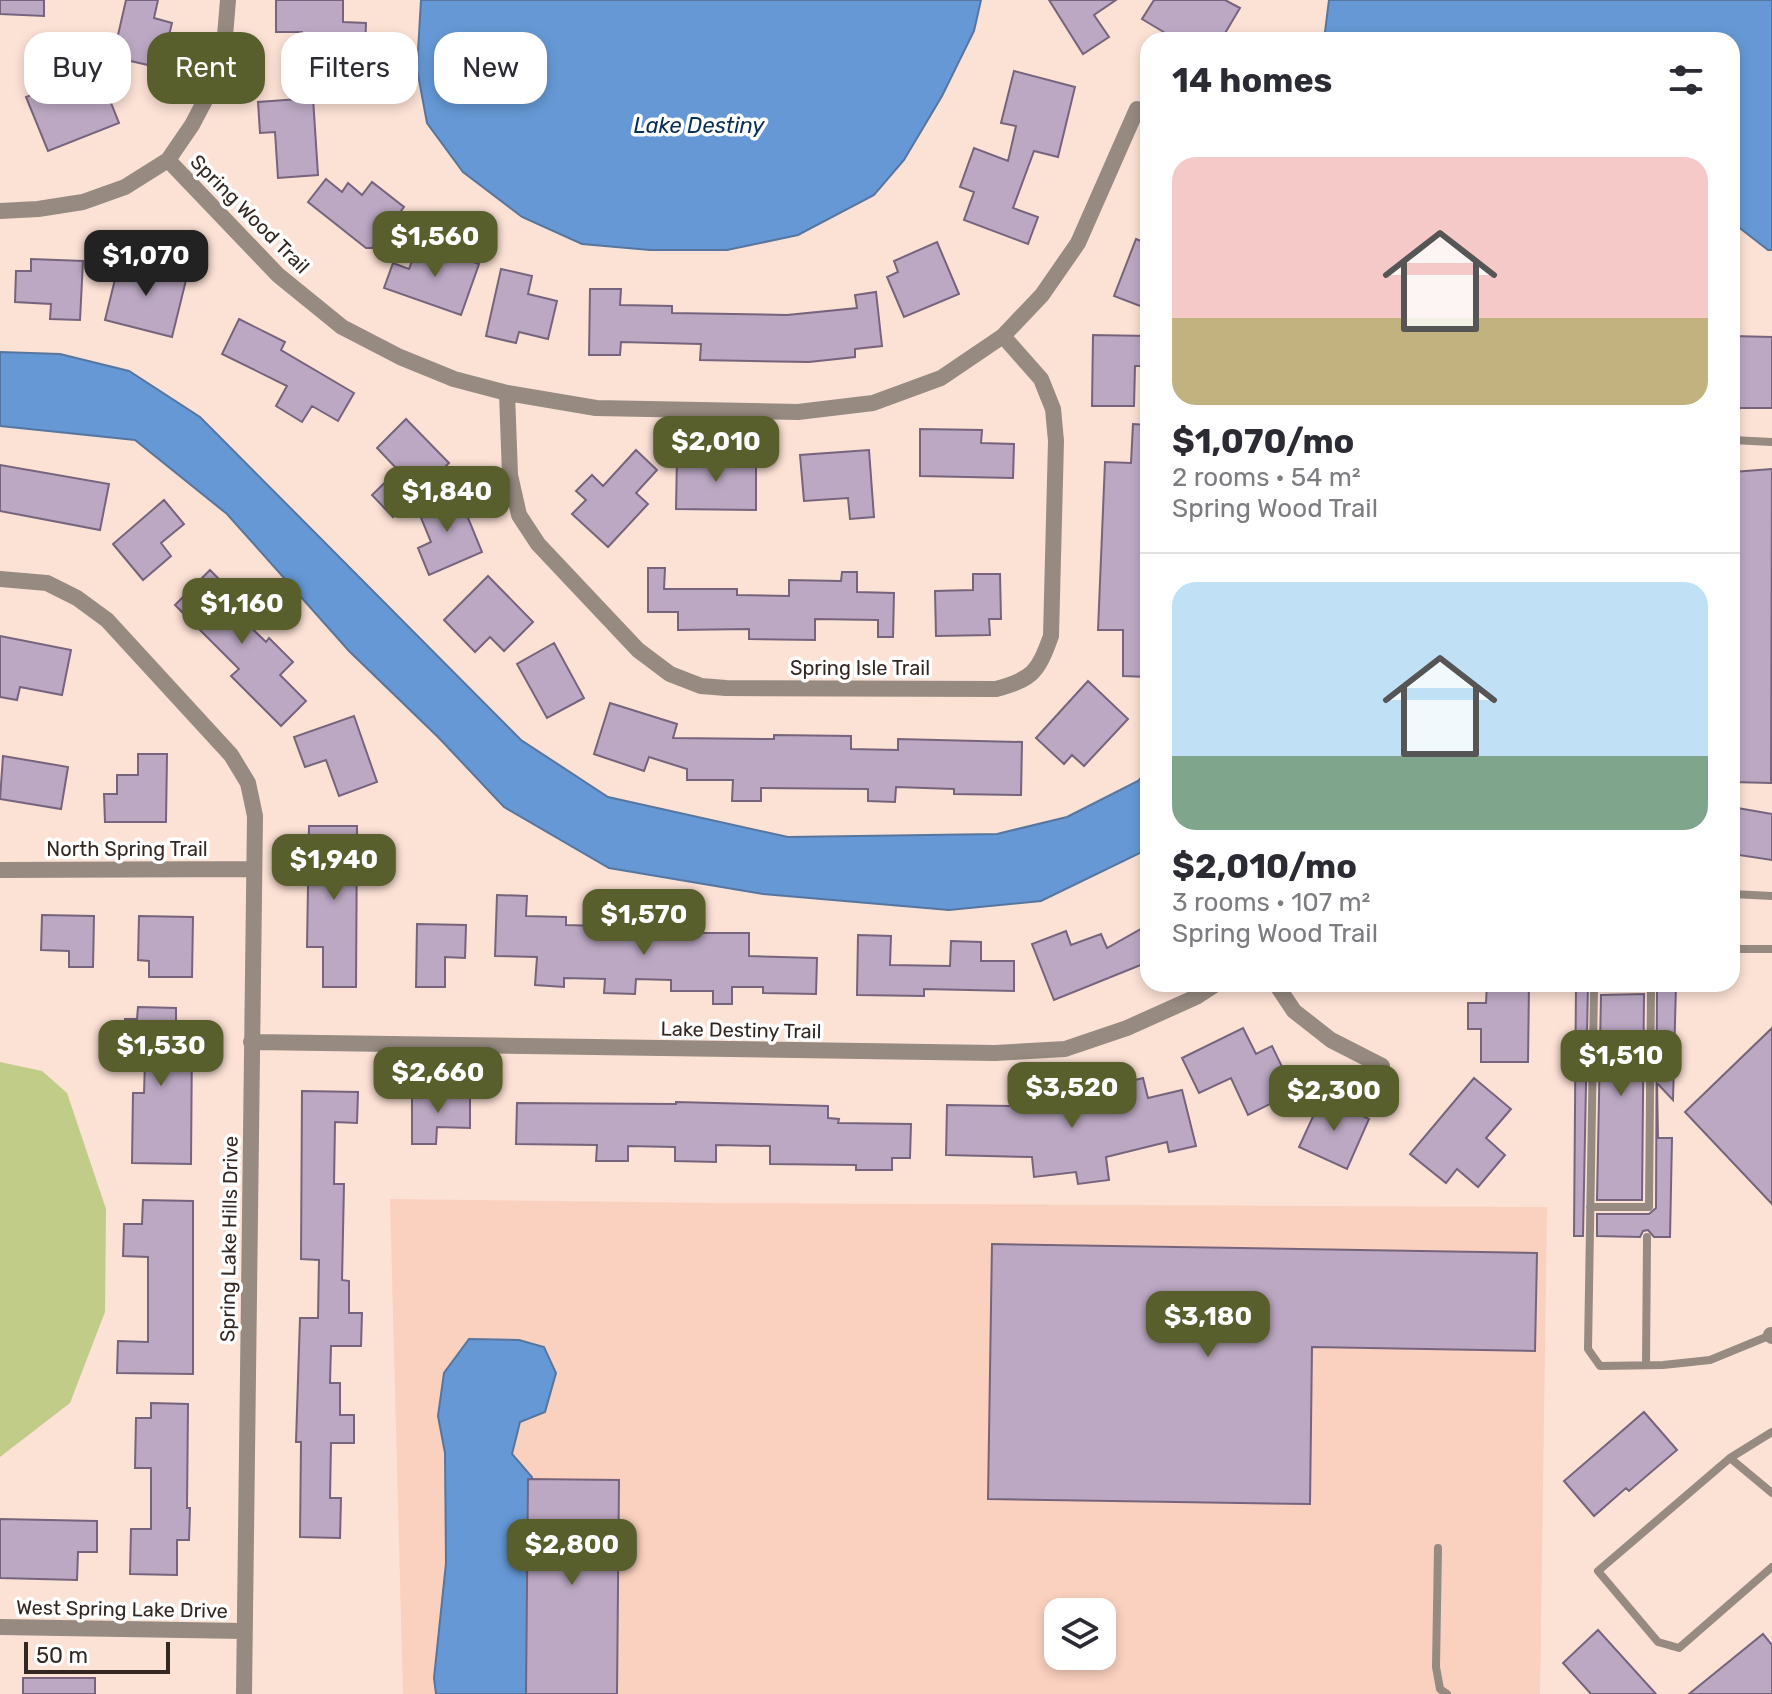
<!DOCTYPE html>
<meta charset="utf-8">
<style>
:root{--surface:#fff;--page:#f7f7f7;--text:#2b2b33;--muted:#7c7c81;--line:#e1e1e2;--accent:#585f2d}
body{margin:0;font-family:Rubik,sans-serif;background:var(--page);color:var(--text);height:100vh;display:flex;flex-direction:column;font-size:30px;white-space:nowrap}
*{box-sizing:border-box;margin:0}
p{font-size:26px;color:var(--muted)}
.icon{flex:none;width:44px;height:44px;fill:none;stroke:currentColor;stroke-width:2;stroke-linecap:round;stroke-linejoin:round}
.map{position:relative;flex:1;overflow:hidden}
.side{position:absolute;left:1140px;top:32px;width:600px;height:960px;display:flex;flex-direction:column;background:var(--surface);border-radius:24px;box-shadow:0 4px 12px #0003}
.side>*{flex:none}
.top-card{position:absolute;left:24px;top:32px;width:760px;height:72px;display:flex;gap:16px}
.fabs{position:absolute;left:1044px;top:1598px;display:grid;gap:16px}
.fabs a{display:grid;place-items:center;width:72px;height:72px;border-radius:16px;background:var(--surface);box-shadow:0 4px 12px #0003;font-size:40px}
.scale{position:absolute;left:24px;bottom:20px;width:146px;box-sizing:border-box;padding-left:8px;border:4px solid #342722;border-top:0;font-size:22px;line-height:28px;white-space:nowrap;color:#342722;-webkit-text-stroke:6px #fff;paint-order:stroke}
.price{position:absolute;translate:-50% -68px;padding:0 18px;border-radius:16px;background:var(--accent);color:#fff;font-size:26px;line-height:52px;filter:drop-shadow(0 2px 4px #0008)}
.price::after{content:'';position:absolute;left:50%;top:48px;width:24px;height:18px;margin-left:-12px;background:inherit;clip-path:polygon(0 0,100% 0,50% 100%)}
.price.on{background:#222;color:#fff}
ul{padding:0;list-style:none}
li{display:grid;align-content:center;gap:16px;height:424px;padding:0 32px}
li+li{border-top:2px solid var(--line)}
li span{display:grid;place-items:center;height:248px;border-radius:24px;color:#555}
li>.icon{margin-inline-start:auto}
span .icon{width:144px;height:144px;fill:#fffc;stroke-width:1}
li b{font-size:34px}
h2{display:flex;justify-content:space-between;align-items:center;height:96px;padding:0 32px;font-size:34px}
.pill{padding:0 28px;border-radius:24px;background:var(--surface);box-shadow:0 4px 12px #0003;font-size:28px;line-height:72px}
.pill.on{background:var(--accent);color:#fff}
.map>svg:first-child{display:block}
.built{fill:#fad0be;fill-rule:evenodd}
.green{fill:#c1cc88}
.water{fill:#6598d5;stroke:#56769f;stroke-width:2}
.building{fill:#bca8c3;stroke:#76647c;stroke-width:2}
.lines{fill:none;stroke-linecap:round;stroke-linejoin:round}
.lane{stroke:#968a81;stroke-width:8}
.street{stroke:#968a81;stroke-width:16}
.labels{text-anchor:middle;stroke-width:7;stroke-linejoin:round;paint-order:stroke}
.street-label{font-size:20px;fill:#342722;stroke:#fff}
.water-label{font-size:22px;font-style:italic;fill:#092e54;stroke:#fff}
</style>
<div class="map">
<svg width="1772" height="1694" viewBox="0 0 1772 1694">
<rect width="100%" height="100%" fill="#fce1d5"/>
<!-- built -->
<path class="built" d="M390 1199 717 1203 1547 1207 1540 1694H531L512 1454 520 1422 519 1340 469 1339 444 1373 438 1416 445 1453 446 1563 434 1677 436 1694H403ZM1058 1612H1102V1656H1058Z"/>
<!-- green -->
<path class="green" d="M0 1062 42 1071 67 1093 106 1209 105 1312 70 1403 0 1457Z"/>
<!-- water -->
<path class="water" d="M421 0H981L974 31 942 96 904 160 874 195 798 235 727 250H650L582 244 522 217 463 172 427 123 417 69Z
M1329 0H1772V250H1768L1732 222V40H1406L1400 37 1398 40H1324Z
M0 352 60 354 129 371 200 417 521 740 608 797 788 837 997 834 1067 817 1138 781 1148 771V844L1140 853 1041 901 949 910 763 894 609 868 504 807 439 738 349 651 227 514 135 440 0 426Z
M469 1339 519 1340 544 1347 556 1373 545 1412 520 1422 512 1454 532 1477 531 1694H436L434 1678 446 1563 445 1453 438 1416 444 1373Z"/>
<!-- building -->
<path class="building" d="M0 0H44V16L0 14Z
M126 0H158L154 18 172 23 161 68 113 57Z
M276 0H343V22L366 23 365 51H350V66L302 65V32H276Z
M1049 0H1116L1094 15 1109 37 1083 54Z
M1154 0H1225L1240 8 1221 40H1177L1142 19Z
M1014 71 1075 87 1058 157 1034 151 1013 208 1038 217 1028 244 964 220 974 192 960 187 974 148 1008 161 1016 126 1001 123Z
M101 78 119 123 48 151 26 97 52 87 56 97Z
M313 98 318 175 278 178 275 132 260 133 258 102Z
M326 179 342 192 348 183 362 195 372 182 404 207 372 248H366L308 202Z
M1136 239 1148 244V309L1114 296Z
M419 242 479 264 461 315 384 288 393 263 409 269Z
M937 242 959 294 904 317 887 277 898 272 894 261Z
M31 259 83 261 80 320 50 319 51 304 15 302 16 271H31Z
M120 259 187 276 172 337 105 320Z
M501 269 532 276 528 294 557 301 548 339 519 332 516 343 486 336Z
M590 289H621L620 305 672 306V313L787 315 857 308 855 295 876 292 882 346 855 349V357L809 362 700 360 701 344 621 342 620 355H589Z
M239 319 285 342 281 350 354 393 338 421 312 406 302 422 276 406 287 386 222 354Z
M1093 335 1148 336V366H1135L1134 406H1092Z
M1732 336 1772 337V408H1732Z
M406 419 449 463 393 517 372 495 398 470 377 448Z
M1133 424 1148 425V677L1123 676V630H1098L1105 462 1131 463Z
M920 429 982 430 981 443 1014 444 1013 478 920 476Z
M636 450 657 470 636 493 648 504 608 547 572 514 586 500 576 491 592 475 603 486Z
M869 450 874 517 850 519 848 498 804 501 800 455Z
M677 457 756 458V510L676 509Z
M0 465 109 484 100 530 0 511Z
M1772 469 1771 783 1732 782 1733 472Z
M457 491 482 552 429 575 418 548 431 542 417 508Z
M164 500 184 524 161 543 171 556 143 580 113 544Z
M648 568H665L664 589H737V595L789 596V580L841 581 842 572H857V592L894 593 893 637H878V620L815 619V640L749 639V629L678 630V612H648Z
M210 570 250 611 242 619 266 642 269 638 293 662 280 675 306 701 281 726 231 676 239 669 175 605Z
M973 574H1000L1001 619H989L990 635 936 636 935 591 973 590Z
M488 576 533 622 504 651 490 637 475 652 444 620Z
M0 636 71 650 62 695 20 687 17 700 0 697Z
M554 643 584 698 547 718 517 664Z
M1088 681 1128 719 1084 766 1072 755 1064 764 1036 738Z
M610 703 677 724 673 738 774 739V735L851 736V749L898 750V739L1022 742 1021 795 954 794V789L896 787 895 802 868 801V789L761 788V801H732L733 780H687V769L649 757 644 771 594 754Z
M354 716 377 782 339 796 326 760 305 767 294 737Z
M138 754H167L166 822H105L104 794H117V775H138Z
M3 756 68 767 61 809 0 799Z
M1732 807 1772 814V860L1732 854Z
M309 826H357L356 987H323V947H307Z
M497 895 527 896 526 916 566 917V925L638 927V937L685 938V933H749V956L817 958 816 994 763 993V987H732V1004H713V991H671V980L636 979 635 994 604 993 605 979 564 978V987L535 985 537 957 495 956Z
M42 915 94 916 93 967H69V951L41 950Z
M139 916 193 917 192 977H149V961L138 960Z
M417 924 466 925 465 958 445 957V987H416Z
M1148 925V962L1054 1000 1032 944 1066 931 1071 945 1101 934 1107 948Z
M858 935 891 936 890 965 950 966 951 941 981 942V961H1014V991L924 989V996L857 995Z
M1487 984H1529L1528 1062H1481V1029H1468V1003H1486Z
M1576 984H1588L1583 1236H1574Z
M1657 984H1676L1673 1100 1657 1083 1658 1138H1672L1670 1237H1654L1648 1230 1643 1231 1640 1237 1597 1236V1214H1649L1656 1208Z
M1644 994 1642 1200H1597L1601 995Z
M138 1007 176 1008V1037H192L191 1164 132 1163 133 1093H144L145 1061H125V1019H137Z
M1243 1028 1256 1054 1272 1046 1287 1077 1277 1082 1284 1097 1248 1115 1231 1078 1199 1093 1182 1058Z
M1772 1028V1204L1685 1112Z
M1143 1078 1148 1098 1182 1090 1196 1146 1169 1152 1167 1142 1106 1157 1109 1180 1078 1184 1076 1172 1034 1177 1032 1157 946 1155 947 1105 1012 1106 1113 1093 1112 1086Z
M1474 1078 1511 1109 1486 1138 1505 1155 1478 1187 1457 1169 1446 1183 1410 1154Z
M302 1091 358 1092 357 1123 335 1122 334 1184H344L342 1280 349 1281V1313H362L361 1346H331L330 1383H340V1415H354V1443H331L330 1498H341L340 1538 300 1537 301 1442H296L300 1318H318L319 1260 301 1259Z
M412 1093 470 1094V1128L437 1127 436 1144H412Z
M1322 1097 1369 1119 1347 1169 1299 1147Z
M676 1102 828 1106V1118L839 1119 838 1123 911 1124 910 1158H892V1170H856V1165L770 1164V1146L716 1145V1162L675 1161V1147L628 1146V1161H596L597 1145 516 1144 517 1103 676 1104Z
M143 1200 193 1201V1374L117 1373 118 1341 148 1342V1257L123 1256 124 1224H142Z
M992 1244 1537 1253 1535 1351 1312 1347 1310 1504 988 1499Z
M151 1403 188 1404 187 1508H190L189 1540H177V1575L130 1574 131 1529H151V1468H135L136 1418H151Z
M1644 1412 1677 1450 1629 1491 1626 1488 1594 1516 1564 1481Z
M528 1479 619 1480 617 1694H526Z
M0 1519 97 1521V1552H78L77 1580 0 1578Z
M1598 1630 1656 1694H1591L1563 1663Z
M1763 1634 1772 1645V1694H1689Z
M23 1678H95V1694H23Z"/>
<g class="lines">
<!-- lane -->
<path class="lane" d="M1732 440 1772 442
M1732 894 1772 896
M1732 949H1772
M1590 1207H1649L1651 987 1594 988 1588 1349 1600 1366 1663 1365 1710 1360 1771 1335
M1646 1365 1647 1237
M1772 1432 1730 1458 1598 1571 1658 1642 1679 1648 1772 1567
M1730 1458 1772 1493
M1438 1548 1436 1667 1440 1689 1447 1694"/>
<!-- street -->
<path class="street" d="M168 160 278 275 342 327 400 357 454 379 507 393 596 408 798 412 873 403 941 378 1003 336 1042 295 1078 243 1137 109
M0 211 38 209 83 202 125 187 168 160 192 125 212 87 224 48 228 0
M507 393 510 475 519 515 538 544 638 650 670 674 701 686 726 688 996 689C1033 679 1038 672 1051 636L1056 441 1053 409 1041 379 1003 336
M0 579 47 583 77 598 107 620 231 755 248 783 255 816 244 1694
M0 870 253 869
M1276 984 1294 1011 1331 1040 1382 1066
M251 1042 995 1053 1065 1049 1127 1028 1196 997 1216 984
M1771 1335 1772 1336
M0 1627 244 1631"/>
</g>
<g class="labels">
<!-- street labels -->
<g class="street-label">
<text transform="translate(250 214) rotate(45)" y="7">Spring Wood Trail</text>
<text x="860" y="675">Spring Isle Trail</text>
<text x="127" y="856">North Spring Trail</text>
<text transform="translate(741 1030) rotate(1)" y="7">Lake Destiny Trail</text>
<text transform="translate(229 1239) rotate(-89)" y="7">Spring Lake Hills Drive</text>
<text transform="translate(122 1609) rotate(1)" y="7">West Spring Lake Drive</text>
</g>
<!-- water labels -->
<g class="water-label">
<text x="699" y="133">Lake Destiny</text>
</g>
</g>
</svg>
<div class="fabs">
<a><svg class="icon" aria-label="layers" viewBox="0 0 24 24"><path d="M12 4l9 5-9 5-9-5zM3 14l9 5 9-5"/></svg></a>
</div>
<div class="scale">50 m</div>
<b class="price" style="left:435px;top:279px">$1,560</b>
<b class="price on" style="left:146px;top:298px">$1,070</b>
<b class="price" style="left:716px;top:484px">$2,010</b>
<b class="price" style="left:447px;top:534px">$1,840</b>
<b class="price" style="left:242px;top:646px">$1,160</b>
<b class="price" style="left:334px;top:902px">$1,940</b>
<b class="price" style="left:644px;top:957px">$1,570</b>
<b class="price" style="left:161px;top:1088px">$1,530</b>
<b class="price" style="left:1621px;top:1098px">$1,510</b>
<b class="price" style="left:438px;top:1115px">$2,660</b>
<b class="price" style="left:1072px;top:1130px">$3,520</b>
<b class="price" style="left:1334px;top:1133px">$2,300</b>
<b class="price" style="left:1208px;top:1359px">$3,180</b>
<b class="price" style="left:572px;top:1587px">$2,800</b>
<div class="top-card">
<a class="pill">Buy</a>
<a class="pill on">Rent</a>
<a class="pill">Filters</a>
<a class="pill">New</a>
</div>
<section class="side">
<h2>14 homes<svg class="icon" aria-label="filters" viewBox="0 0 24 24"><path d="M4 7h16M4 17h16"/><circle cx="9" cy="7" r="2"/><circle cx="15" cy="17" r="2"/></svg></h2>
<ul>
<li><span style="background:linear-gradient(#f6c9c9 65%,#c2b280 0)"><svg class="icon" aria-label="home" viewBox="0 0 24 24"><path d="M3 11l9-7 9 7M6 9v11h12V9"/></svg></span><div><b>$1,070/mo</b><p>2 rooms · 54 m²</p><p>Spring Wood Trail</p></div></li>
<li><span style="background:linear-gradient(#bfe0f5 70%,#7fa58c 0)"><svg class="icon" aria-label="home" viewBox="0 0 24 24"><path d="M3 11l9-7 9 7M6 9v11h12V9"/></svg></span><div><b>$2,010/mo</b><p>3 rooms · 107 m²</p><p>Spring Wood Trail</p></div></li>
</ul>
</section>
</div>
